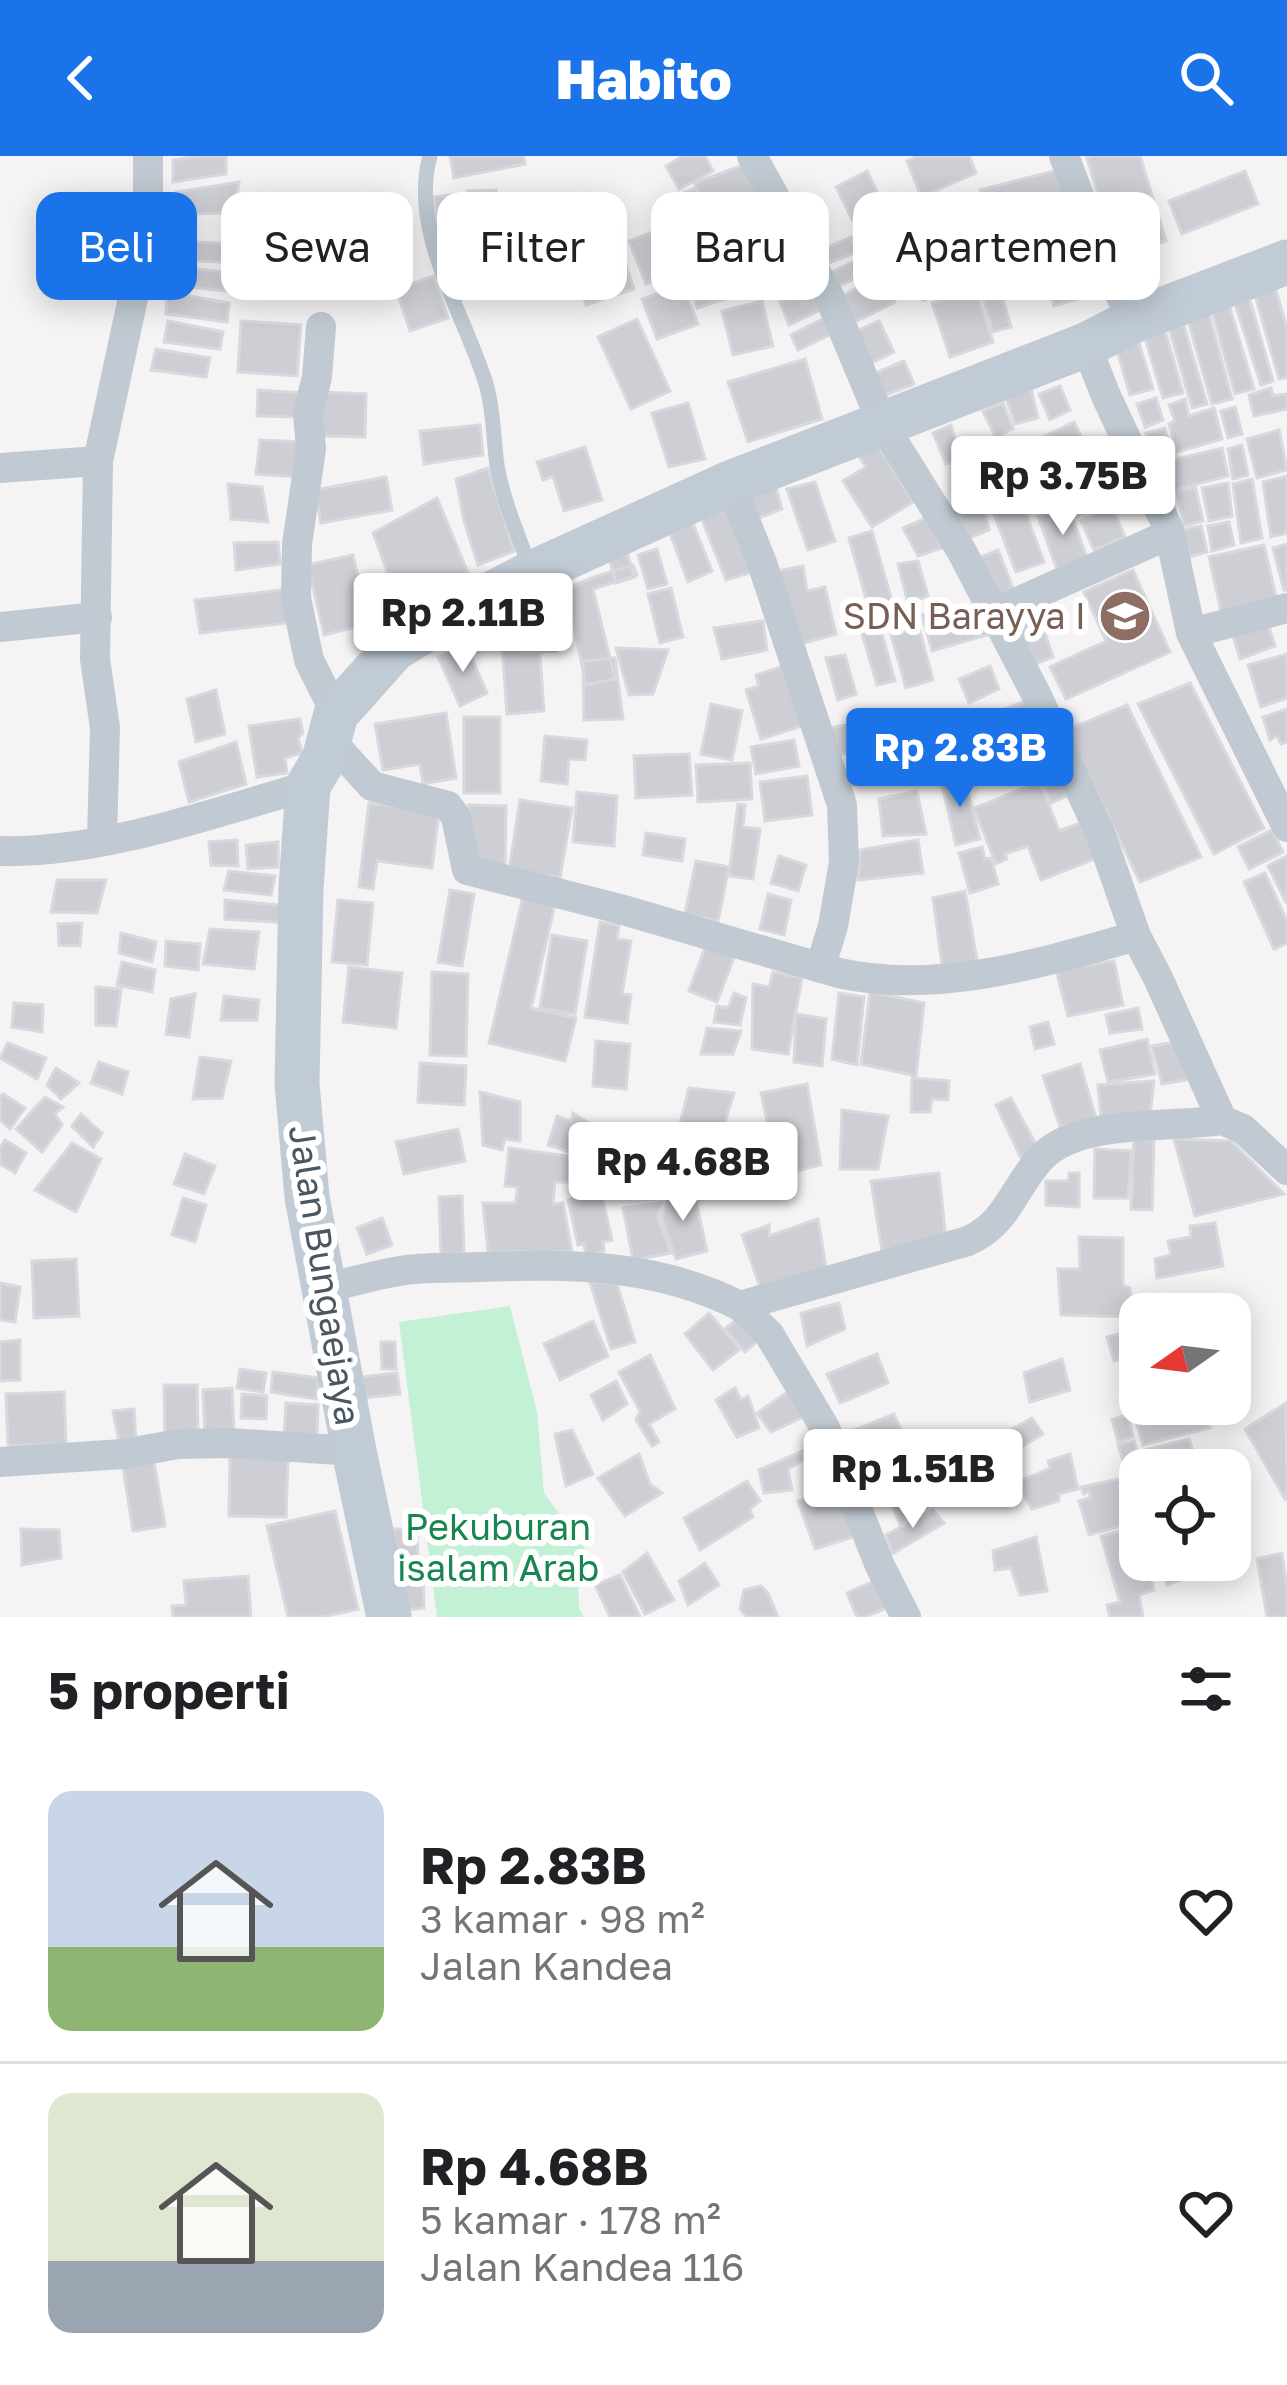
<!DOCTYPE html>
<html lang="id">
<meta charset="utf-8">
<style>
:root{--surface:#fff;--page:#f2f2f2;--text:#202124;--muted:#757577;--line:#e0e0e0;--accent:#1a73e8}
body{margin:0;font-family:"Golos Text",sans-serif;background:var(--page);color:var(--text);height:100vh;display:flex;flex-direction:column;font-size:45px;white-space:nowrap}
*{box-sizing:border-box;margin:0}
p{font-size:39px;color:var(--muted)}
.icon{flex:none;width:66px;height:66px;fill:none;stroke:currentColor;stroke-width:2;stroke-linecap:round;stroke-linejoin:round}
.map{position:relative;height:1461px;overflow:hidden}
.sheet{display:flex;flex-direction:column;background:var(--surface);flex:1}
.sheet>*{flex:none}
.banner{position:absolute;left:36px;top:36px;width:1215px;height:108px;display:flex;gap:24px}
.needle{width:78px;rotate:256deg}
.tools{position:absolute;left:1119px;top:1137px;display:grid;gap:24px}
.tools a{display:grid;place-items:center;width:132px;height:132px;border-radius:24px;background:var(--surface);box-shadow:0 6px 30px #0003;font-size:60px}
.price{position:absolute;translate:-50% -102px;padding:0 27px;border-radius:12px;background:#fff;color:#222;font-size:39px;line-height:78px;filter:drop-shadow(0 3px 6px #0008)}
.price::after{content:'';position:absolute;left:50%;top:72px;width:36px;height:27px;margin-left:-18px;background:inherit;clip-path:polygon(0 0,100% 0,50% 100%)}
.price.current{background:var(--accent);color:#fff}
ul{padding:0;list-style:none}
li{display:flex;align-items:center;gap:36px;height:300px;padding:0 48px}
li+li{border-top:3px solid var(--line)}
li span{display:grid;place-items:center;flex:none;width:336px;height:240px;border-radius:24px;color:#555}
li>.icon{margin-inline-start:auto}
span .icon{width:144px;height:144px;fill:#fffc;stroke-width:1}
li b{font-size:51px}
h2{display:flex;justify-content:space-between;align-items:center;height:144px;padding:0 48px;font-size:51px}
.chip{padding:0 42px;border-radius:24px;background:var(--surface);box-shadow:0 6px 30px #0003;font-size:42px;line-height:108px}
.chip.current{background:var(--accent);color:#fff}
header{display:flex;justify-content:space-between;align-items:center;height:156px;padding:0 48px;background:var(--accent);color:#fff;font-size:54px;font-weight:800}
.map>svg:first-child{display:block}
.green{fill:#c3f1d5}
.building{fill:#cdcfd5;stroke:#d7d9de;stroke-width:3}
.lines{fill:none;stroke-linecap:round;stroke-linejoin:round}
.lane{stroke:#c1cad2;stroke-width:15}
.street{stroke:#c1cad2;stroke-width:30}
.secondary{stroke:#c1cbd6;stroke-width:45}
.labels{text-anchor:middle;stroke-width:12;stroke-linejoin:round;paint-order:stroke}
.education-label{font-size:36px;fill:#785e54;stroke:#fff;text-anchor:end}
.street-label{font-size:36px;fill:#4a5661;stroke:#fff}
.park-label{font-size:36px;fill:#17864f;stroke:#fff}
</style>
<header><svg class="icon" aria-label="back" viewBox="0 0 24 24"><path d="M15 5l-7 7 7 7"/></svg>Habito<svg class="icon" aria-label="search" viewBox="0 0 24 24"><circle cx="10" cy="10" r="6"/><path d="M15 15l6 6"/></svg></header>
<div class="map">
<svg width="1287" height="1461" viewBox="0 0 1287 1461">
<rect width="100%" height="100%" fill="#f5f3f3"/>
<!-- green -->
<path class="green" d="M510 1150 537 1256 544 1337 590 1399 578 1416 579 1452 584 1461H437L399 1166Z"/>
<!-- building -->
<path class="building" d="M203 0H226V18L173 26V4Z
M450 0H523L525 8 454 22Z
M683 0H705L713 15 679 33 666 10Z
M918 0H969L976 17 921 41 907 5Z
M1093 0H1140L1166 85 1116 100 1087 2Z
M746 8 771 74 720 94 695 27Z
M1058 14 1067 53 991 72 980 34Z
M867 15 883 48 852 64 836 31Z
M1245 15 1258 48 1182 78 1169 45Z
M239 26 234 57 177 58 176 36Z
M696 32 720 94 692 105 668 43Z
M496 34 500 73 471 78 467 35Z
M458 38 461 80 438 84 434 41Z
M552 51 572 97 558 103 568 127 544 138 513 68Z
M981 54 991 90 954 100 944 64Z
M663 72 679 115 646 128 629 85Z
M510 81 525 118 501 126 487 88Z
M785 81 791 97 761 109 754 94Z
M851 81 857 96 829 107 819 95Z
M175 85 251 89 248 107 175 104Z
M479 87 497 130 460 144 443 102Z
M619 89 634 133 586 149 572 105Z
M988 93 1011 171 993 176 978 127 923 144 915 115Z
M861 102 867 118 838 130 832 116Z
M1077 102 1088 140 1054 150 1044 112Z
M795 103 805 118 775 135 766 119Z
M751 109 758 132 697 152 689 129Z
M174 111 247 118 243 137 174 129Z
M881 119 895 146 855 166 842 140Z
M434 120 448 162 410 175 396 133Z
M1273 125 1287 172V221L1279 223 1253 132Z
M683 128 698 168 657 183 642 143Z
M975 132 993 186 950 201 932 147Z
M815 133 822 153 789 169 780 146Z
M1247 134 1273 225 1261 229 1232 138Z
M167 136 229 147 227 166 166 158Z
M1226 139 1254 233 1235 238 1209 144Z
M762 145 773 190 733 199 722 155Z
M1206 147 1232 243 1212 248 1185 154Z
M829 160 836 176 798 194 791 179Z
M1181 160 1207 248 1192 252 1167 165Z
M637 163 670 235 631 253 598 181Z
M168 165 223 176 220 193 164 186Z
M241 165 301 169 297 220 238 216Z
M879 165 894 196 867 209 852 177Z
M1163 168 1183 237 1163 242 1143 175Z
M1138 184 1153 233 1130 239 1116 191Z
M156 193 210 202 206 221 151 214Z
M805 203 822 263 748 286 728 226Z
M904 205 914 228 881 241 871 219Z
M1060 230 1070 254 1050 264 1039 238Z
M1271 232 1273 240 1287 238V253L1254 260 1249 239Z
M1031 233 1038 262 1015 268 1006 242Z
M258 234 302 237 301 261 257 260Z
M322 236 366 238 365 281 322 280Z
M1156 242 1163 264 1145 271 1137 248Z
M1185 243 1189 260 1214 252 1222 283 1177 296 1169 268 1175 265 1169 249Z
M688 247 705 303 669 311 652 257Z
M1003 247 1013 272 996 282 983 255Z
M1235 251 1242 278 1228 282 1221 255Z
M1074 266 1082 283 1048 298 1039 283Z
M480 269 483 299 424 308 420 275Z
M951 269 961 304 946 308 933 277Z
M1165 272 1171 297 1153 302 1146 277Z
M1279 274 1287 314 1257 322 1247 283Z
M874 282 913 346 872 371 843 325 866 311 855 294Z
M260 284 302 286 299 321 256 318Z
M1026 284 1030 302 1002 310 995 293Z
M1090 288 1102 312 1060 329 1048 306Z
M1242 289 1248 319 1233 323 1228 293Z
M585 291 602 344 564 355 553 320 543 324 537 306Z
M1222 292 1228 320 1163 337 1156 308Z
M1027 310 1034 324 1002 337 995 319Z
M488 312 514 395 478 409 464 365 456 323Z
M772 317 782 353 753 364 742 325Z
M1287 320V377L1271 381 1263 326Z
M386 321 392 354 321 367 315 334Z
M1252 323 1262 382 1241 387 1233 328Z
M815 326 835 385 808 394 787 333Z
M1228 327 1232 360 1209 365 1202 332Z
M228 328 262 331 268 366 231 363Z
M1103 330 1125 381 1094 394 1081 365 1094 359 1085 338Z
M1195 330 1203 365 1184 370 1177 336Z
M981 341 989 374 962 385 946 357Z
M437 342 469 419 400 451 373 377Z
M725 345 753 416 726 424 699 356Z
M1022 347 1044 406 1016 416 994 358Z
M1069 352 1087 402 1057 413 1038 361Z
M690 360 712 415 688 426 667 369Z
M926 362 942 392 918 400 903 372Z
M1229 366 1234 389 1212 395 1208 370Z
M1201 370 1207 396 1190 401 1181 374Z
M872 375 894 452 880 456 882 461 859 468 857 460 867 457 864 447 867 446 849 382Z
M278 386 280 408 236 414 234 387Z
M1287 388V434H1284L1273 392Z
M1264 389 1276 441 1221 455 1209 401Z
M626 393 634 421 616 427 608 398Z
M657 393 667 428 648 433 638 399Z
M998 394 1013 432 992 442 974 404Z
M353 399 369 468 324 479 308 409Z
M918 405 928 440 908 447 898 408Z
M633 409 637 419 593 433 615 523 586 529 566 433 594 421Z
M803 410 807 435 825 431 836 478 798 489 777 415Z
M1133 414 1170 496 1066 543 1050 511 1106 485 1084 436Z
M671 432 683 481 660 487 648 438Z
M283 434 287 467 200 477 195 444Z
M552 445 556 495 522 497 518 448Z
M935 456 939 468 981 456 987 479 932 495 922 459Z
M1040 462 1053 501 1030 510 1015 469Z
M763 465 767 494 722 503 714 472Z
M879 467 895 525 877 529 861 474Z
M1268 467 1275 490 1240 503 1233 479Z
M919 472 933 524 906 532 891 479Z
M539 487 544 555 507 558 502 490Z
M466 489 487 537 460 550 438 501Z
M616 492 668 494 653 538 629 539Z
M1287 498V542L1261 551 1248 509Z
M845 499 856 538 838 544 826 502Z
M615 502 623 563 584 564 583 505Z
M784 510 802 570 761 583 746 534 759 530 756 519Z
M990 510 999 533 969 547 959 523Z
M1190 527 1264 672 1214 698 1138 548Z
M216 534 225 578 196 586 187 543Z
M1028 544 1038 571 965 601 953 573Z
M711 548 742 555 732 604 701 598Z
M1127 549 1201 701 1140 726 1067 574Z
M1287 553V586L1281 588 1277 580 1270 584 1263 561Z
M916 554 930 620 893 628 879 562Z
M446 557 456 622 423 628 420 608 383 614 375 568Z
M464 561H500V637H464Z
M300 563 303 577 298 582 302 597 285 602 287 617 257 621 249 570Z
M878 564 882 591 832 600 828 572Z
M545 580 587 584 585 604 569 603 567 628 541 625Z
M794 584 799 610 756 618 751 591Z
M236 586 246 628 189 646 179 606Z
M689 598 692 639 636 642 634 600Z
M881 604 885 624 853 629 848 608Z
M750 607 752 643 698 646 696 609Z
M1063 614 1073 637 1051 647 1041 624Z
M963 618 980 683 956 689 941 624Z
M807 620 812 659 765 665 760 626Z
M1040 626 1059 675 1086 665 1100 701 1041 724 1028 690 1005 698 1007 703 996 708 974 652Z
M917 635 926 678 883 680 879 643Z
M577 636 617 640 614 690 573 686Z
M520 644 572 652 560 722 509 714Z
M369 647 439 656 432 712 377 705 373 733 359 731Z
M738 648 745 649 743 671 760 673 753 723 729 720Z
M469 649 506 650 505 711 468 710Z
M1272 674 1283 696 1249 713 1238 691Z
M646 677 685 683 682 705 643 699Z
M237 684 238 710 211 709 209 686Z
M918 684 923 717 858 724 860 694Z
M278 686V711L248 713 246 689Z
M982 691 985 703 991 702 998 728 970 737 959 697Z
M779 700 806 709 798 735 771 727Z
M1287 700V748L1268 710Z
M696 705 729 711 718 765 685 758Z
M229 715 275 720 271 739 224 734Z
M1265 717 1287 765V787L1274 793 1244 726Z
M57 724H106L97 757 51 756Z
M450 734 474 738 462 810 438 806Z
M965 735 978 810 943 816 933 742Z
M768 738 791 744 784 779 760 773Z
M523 740 555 748 531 852 576 862 565 905 489 887Z
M225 744 291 750 288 767 225 763Z
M338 744 373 747 367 809 332 806Z
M600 766 619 769 617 783 631 785 622 838 631 839 627 867 585 861Z
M82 767 80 790 59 789 58 768Z
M210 773 259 776 254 813 203 808Z
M121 777 156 786 152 806 119 797Z
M552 779 587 785 575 858 540 852Z
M166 785 200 788 198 814 165 810Z
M706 789 735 799 717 846 689 835Z
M1114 805 1123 849 1068 860 1056 814Z
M122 806 155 814 152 836 117 829Z
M349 811 402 817 396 872 343 866Z
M432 816 468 818 466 900 430 899Z
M773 816 802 822 788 898 752 893 753 828 769 831Z
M96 831 121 833 116 870 96 869Z
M870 836 924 847 916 920 861 908Z
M734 837 746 842 740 869 714 866 717 850 728 852Z
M839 837 864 841 857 909 832 903Z
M195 838 189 881 166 878 171 843Z
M224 840 259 844 257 864H221Z
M14 847 43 849 42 876 12 871Z
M1138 852 1142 873 1110 877 1106 859Z
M796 858 826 863 822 910 794 906Z
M1048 866 1054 888 1035 893 1030 871Z
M707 872 741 875 733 898H701Z
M1147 883 1155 918 1108 926 1100 894Z
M596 885 630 888 626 933 593 930Z
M1177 886 1191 923 1162 928 1152 890Z
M8 887 46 902 37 923 0 902Z
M200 901 231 905 222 942 193 943Z
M99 906 128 916 122 938 91 927Z
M420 907 466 910 464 949 418 946Z
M1080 908 1096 962 1060 971 1043 920Z
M56 912 79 927 61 943 47 929Z
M912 922 949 925 948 944 932 943 930 956H911Z
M1154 925 1150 959 1101 962 1098 929Z
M807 928 821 1009 757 1025 749 986 770 980 761 937Z
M689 932 734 937 723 972 678 976Z
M480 936 520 946V985L505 983 502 994 483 989Z
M3 938 25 952 10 973 0 964V941Z
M45 941 63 951 55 958 62 969 42 996 16 973Z
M1011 942 1040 996 1025 1011 996 949Z
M842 954 888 960 878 1013H840Z
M573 957 597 972 589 1002 548 989 557 960 571 965Z
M81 958 102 977 93 991 72 970Z
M633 969 674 972 675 998 685 994 683 1005 687 1027 660 1031 650 1024 636 1026Z
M458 973 465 1005 404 1018 396 986Z
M1134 983 1154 985 1152 1054 1131 1053Z
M1174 983 1231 985 1284 1038 1195 1060Z
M5 984 26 997 15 1017 0 1008V992Z
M72 987 101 1003 76 1056 35 1034Z
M728 987 730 1026 704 1033 698 988Z
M509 992 582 1002 579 1026H555L553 1048 563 1047 572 1096H488L483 1047H515L518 1031 505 1030Z
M1095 993 1131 995 1128 1042H1094Z
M185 998 215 1010 204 1038 174 1028Z
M939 1017 946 1085 882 1094 871 1025Z
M1069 1017H1079V1051L1046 1049V1025H1069Z
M598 1023 612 1084 603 1086 604 1095 586 1101 584 1087 578 1089 568 1044 579 1041 576 1030Z
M684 1030 687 1044 696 1046 707 1095 676 1103 661 1060 668 1043 665 1034Z
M462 1040 464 1097 441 1098 439 1041Z
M183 1042 206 1049 195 1086 172 1079Z
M662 1047 658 1061 671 1097 633 1104 623 1052Z
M382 1062 392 1089 367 1098 357 1072Z
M818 1063 828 1124 763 1140 742 1079 769 1069V1080Z
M1215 1067 1223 1110 1157 1122 1155 1103 1171 1099 1168 1085 1191 1081 1190 1070Z
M1079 1081 1123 1082V1130L1130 1132 1132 1161 1061 1159 1058 1113H1080Z
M76 1103 79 1160 34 1162 32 1105Z
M590 1126 617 1128 635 1186 611 1193Z
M0 1127 20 1131 15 1166 0 1164Z
M839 1147 845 1173 807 1190 801 1157Z
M709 1157 740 1193 713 1214 685 1178Z
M739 1161 760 1183 745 1196 725 1173Z
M593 1165 608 1200 560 1224 544 1188Z
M1140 1172V1198L1114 1205 1107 1181Z
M20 1184V1224L0 1225V1186Z
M381 1186H395L396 1213H382Z
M877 1198 888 1227 840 1247 827 1218Z
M650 1199 675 1253 649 1268 659 1286 652 1290 636 1264 640 1255 619 1216Z
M1062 1203 1070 1234 1030 1246 1024 1217Z
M240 1213 266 1217 263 1236 237 1232Z
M273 1216 319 1222 316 1243 271 1236Z
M397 1217 400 1238 363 1242 361 1221Z
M616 1225 627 1248 603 1264 591 1239Z
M164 1229H197L198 1278 165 1279Z
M232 1232 234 1280 205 1281 203 1234Z
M735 1232 741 1244 748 1240 759 1272 737 1281 716 1244Z
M792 1233 805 1260 771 1276 757 1257Z
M64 1236 66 1288 8 1290 6 1238Z
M242 1238 267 1240 266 1263 241 1262Z
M286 1247 318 1249 317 1280 284 1278Z
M1286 1247 1287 1342 1285 1343 1245 1273Z
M1183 1248H1204L1210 1272 1143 1289 1135 1261Z
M134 1253 136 1284 119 1286 113 1255Z
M894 1258 906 1286 856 1311 842 1279Z
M1128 1259 1133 1281 1118 1286 1112 1263Z
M1032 1262 1043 1278 1005 1301 995 1283Z
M572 1274 593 1318 566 1330 555 1278Z
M1189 1283 1194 1298 1187 1300 1191 1314H1148L1145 1294Z
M1134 1285 1141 1310 1126 1314 1118 1289Z
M803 1295 804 1304 788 1313 792 1334 764 1337 759 1314Z
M639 1298 650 1328 662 1337 625 1360 598 1322Z
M1070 1298 1078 1333 1059 1338V1345L1032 1353 1016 1327 1050 1312 1048 1305Z
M230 1299 288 1301 286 1361 229 1360Z
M153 1300 165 1370 133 1375 122 1305Z
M1124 1322 1135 1366 1089 1379 1079 1345 1091 1341 1089 1335 1084 1338 1081 1331Z
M921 1324 933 1347 900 1368 888 1341Z
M747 1325 760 1345 750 1353 753 1361 700 1394 684 1362Z
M840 1328 859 1379 815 1393 798 1345Z
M933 1354 944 1367 892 1398 886 1379Z
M335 1355 358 1453 322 1461H288L267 1370Z
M1136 1371 1140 1384V1404H1146L1154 1434 1139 1439 1143 1461H1110L1107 1449 1120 1446 1101 1380Z
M21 1373 59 1374 61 1402 22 1409Z
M393 1373H417L418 1405 398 1406Z
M1036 1381 1047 1435 1020 1439 1011 1412 995 1414 993 1395Z
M647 1397 674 1444 645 1458 623 1416Z
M1282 1397 1287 1431V1461H1267L1257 1403Z
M1174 1404H1198L1201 1417 1167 1429 1160 1408Z
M705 1407 719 1429 688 1449 679 1425Z
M423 1414 424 1452 406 1454 400 1416Z
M620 1419 640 1461H610L595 1429Z
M248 1420 251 1461H173L172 1450 186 1449 184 1425Z
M881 1422 894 1449 865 1461H857L847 1437Z
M761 1430 768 1437 778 1461H747L740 1453 744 1434Z"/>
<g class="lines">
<!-- lane -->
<path class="lane" d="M430 0C409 76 464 156 486 228 494 255 493 281 497 309 503 345 519 381 531 414"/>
<!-- street -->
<path class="street" d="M752 0 829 140 883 269 961 394 1037 540 1100 677 1136 780 1158 822 1222 964 1243 973 1287 1014
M1064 0 1106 110 1133 165
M321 171 317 221 308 257 311 293 297 388 296 442 309 504 336 558
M1086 189 1106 240 1169 374 1191 477 1287 671
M0 312 98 305
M730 327 762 407 842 649 844 706 833 770 820 812
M993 457 1170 378
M0 471 97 461
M1191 477 1287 452
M329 583 372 630 448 650 456 661 467 714 620 753 839 817C937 839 1042 807 1136 780
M102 683 105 572 95 503 98 305 139 114 148 38V0
M0 695C100 698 212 657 308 630
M325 1132C352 1126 378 1118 406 1114 430 1111 455 1112 479 1111 572 1108 655 1107 740 1150L968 1085C1009 1066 1013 1032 1041 1002 1078 962 1172 972 1222 964
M740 1150 769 1178 825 1272 880 1410 906 1461
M0 1306 123 1298 178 1288 230 1287 354 1295"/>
<!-- secondary -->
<path class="secondary" d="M389 1461 354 1295 307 1041 297 928 301 732 308 630 324 603 336 558 394 493 441 464 532 417 730 327 1086 189 1133 165 1287 106"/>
</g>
<!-- icons -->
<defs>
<g id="school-disc" transform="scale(2.7)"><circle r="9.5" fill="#8d6e63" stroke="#fff"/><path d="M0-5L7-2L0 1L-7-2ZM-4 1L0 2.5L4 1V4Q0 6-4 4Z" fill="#fff"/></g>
</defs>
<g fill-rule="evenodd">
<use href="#school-disc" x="1125" y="460"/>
</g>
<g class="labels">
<!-- education labels -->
<g class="education-label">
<text x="1086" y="473">SDN Barayya I</text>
</g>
<!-- street labels -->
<g class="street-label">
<text transform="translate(325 1119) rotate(81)" y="13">Jalan Bungaejaya</text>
</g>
<!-- park labels -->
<g class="park-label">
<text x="498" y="1384">Pekuburan<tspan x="498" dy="41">isalam Arab</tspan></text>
</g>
</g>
</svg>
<div class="tools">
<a><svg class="needle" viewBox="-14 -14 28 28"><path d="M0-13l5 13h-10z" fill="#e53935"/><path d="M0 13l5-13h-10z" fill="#757577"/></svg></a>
<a><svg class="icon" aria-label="locate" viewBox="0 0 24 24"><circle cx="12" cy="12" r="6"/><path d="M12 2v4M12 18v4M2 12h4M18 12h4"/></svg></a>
</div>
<b class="price" style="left:1063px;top:382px">Rp 3.75B</b>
<b class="price" style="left:463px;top:519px">Rp 2.11B</b>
<b class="price current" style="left:960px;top:654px">Rp 2.83B</b>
<b class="price" style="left:683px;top:1068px">Rp 4.68B</b>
<b class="price" style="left:913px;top:1375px">Rp 1.51B</b>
<div class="banner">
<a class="chip current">Beli</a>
<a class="chip">Sewa</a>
<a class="chip">Filter</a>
<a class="chip">Baru</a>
<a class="chip">Apartemen</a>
</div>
</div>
<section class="sheet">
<h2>5 properti<svg class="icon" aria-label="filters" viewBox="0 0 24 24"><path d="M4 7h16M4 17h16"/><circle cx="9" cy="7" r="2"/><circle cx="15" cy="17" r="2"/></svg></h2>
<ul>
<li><span style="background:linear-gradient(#c9d6e8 65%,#8fb573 0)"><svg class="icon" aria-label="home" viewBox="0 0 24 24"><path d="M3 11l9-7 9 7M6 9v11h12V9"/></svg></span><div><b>Rp 2.83B</b><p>3 kamar · 98 m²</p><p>Jalan Kandea</p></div><svg class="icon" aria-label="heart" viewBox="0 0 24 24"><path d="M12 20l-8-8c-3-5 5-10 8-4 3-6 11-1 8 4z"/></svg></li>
<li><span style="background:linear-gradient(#dfe7d0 70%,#9aa5b1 0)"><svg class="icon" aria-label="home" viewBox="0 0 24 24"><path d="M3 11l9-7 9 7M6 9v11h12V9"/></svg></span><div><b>Rp 4.68B</b><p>5 kamar · 178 m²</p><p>Jalan Kandea 116</p></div><svg class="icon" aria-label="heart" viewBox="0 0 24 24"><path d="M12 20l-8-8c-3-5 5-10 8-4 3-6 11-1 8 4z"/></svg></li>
</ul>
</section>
